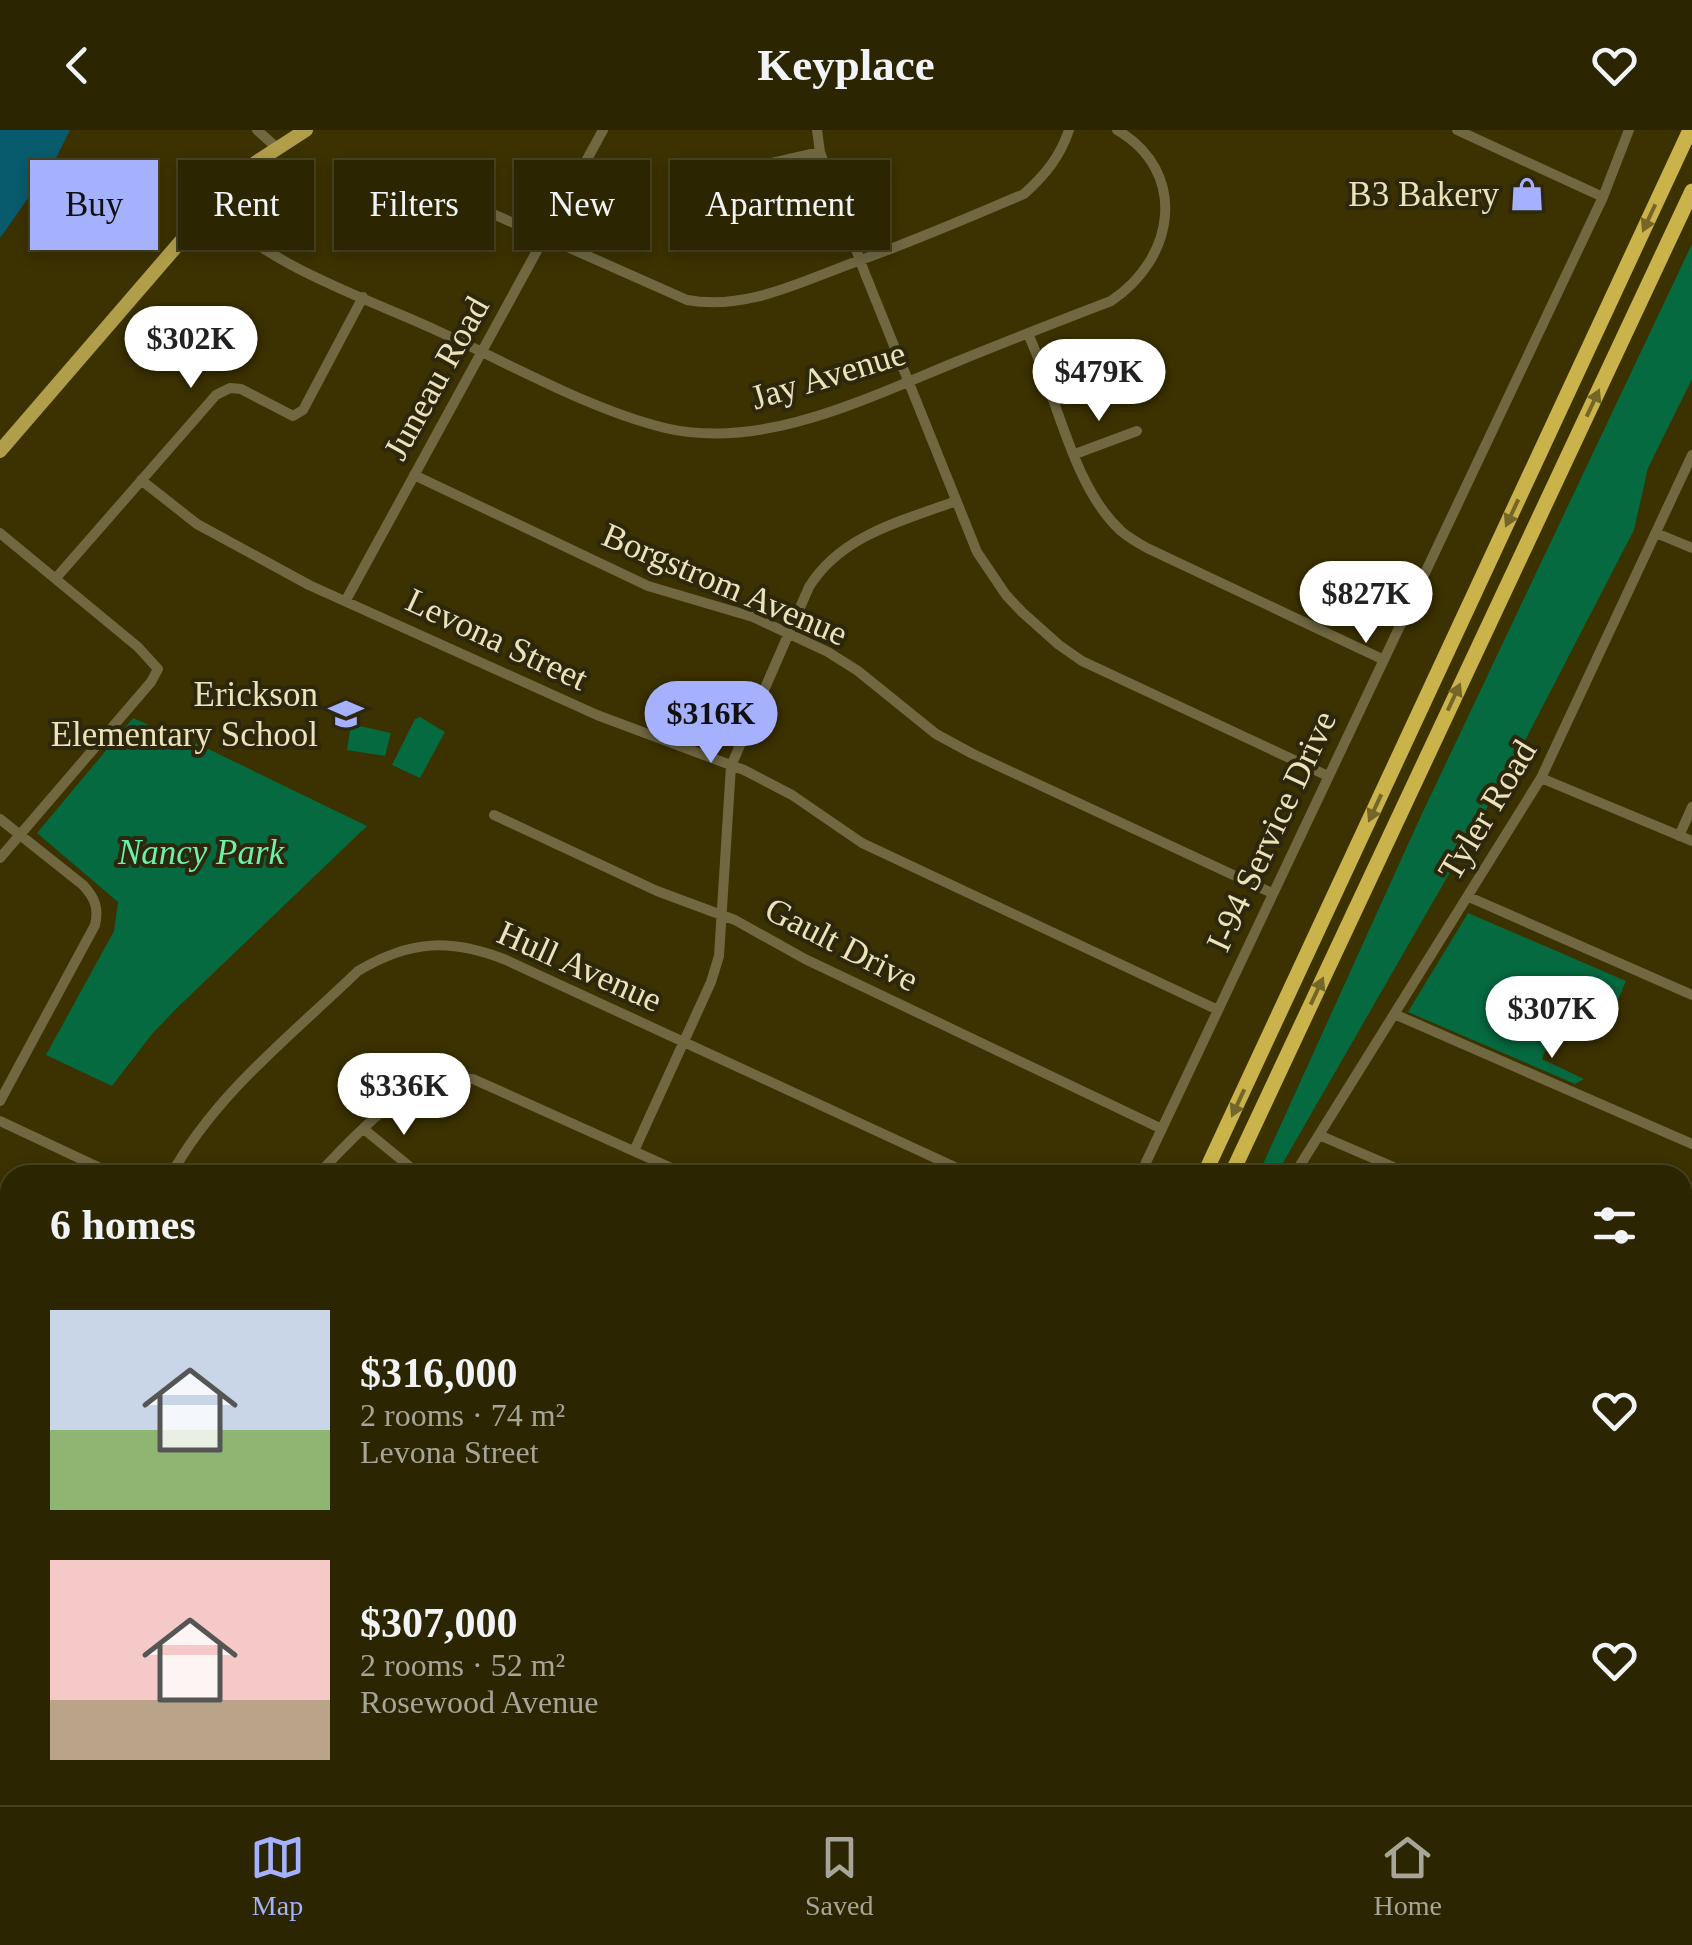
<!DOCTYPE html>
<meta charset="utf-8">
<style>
:root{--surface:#2c2501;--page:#342d0b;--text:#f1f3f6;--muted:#a6a599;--line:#484223;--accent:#a5b1fc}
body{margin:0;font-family:Georgia,serif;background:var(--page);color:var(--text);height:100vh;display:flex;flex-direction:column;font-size:38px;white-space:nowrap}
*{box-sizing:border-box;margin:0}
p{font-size:32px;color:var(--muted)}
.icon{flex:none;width:55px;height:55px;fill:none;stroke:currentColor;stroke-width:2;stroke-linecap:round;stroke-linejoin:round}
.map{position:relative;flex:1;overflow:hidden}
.sheet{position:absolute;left:0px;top:1035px;width:1692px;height:640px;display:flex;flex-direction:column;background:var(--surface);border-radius:30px 30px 0 0;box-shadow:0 5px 15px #0003,0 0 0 2px var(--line)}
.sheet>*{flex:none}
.banner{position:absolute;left:30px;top:30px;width:1000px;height:90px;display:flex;gap:20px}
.price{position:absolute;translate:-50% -85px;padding:0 22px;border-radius:35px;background:#fff;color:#222;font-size:32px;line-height:65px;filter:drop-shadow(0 2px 5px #0008)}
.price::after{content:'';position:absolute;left:50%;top:60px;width:30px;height:22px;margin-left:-15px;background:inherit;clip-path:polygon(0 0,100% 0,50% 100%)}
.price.current{background:var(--accent);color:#111}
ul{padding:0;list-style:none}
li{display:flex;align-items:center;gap:30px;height:250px;padding:0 50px}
li span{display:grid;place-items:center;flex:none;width:280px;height:200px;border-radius:0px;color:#555}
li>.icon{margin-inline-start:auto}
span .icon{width:120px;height:120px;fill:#fffc;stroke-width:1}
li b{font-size:42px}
h2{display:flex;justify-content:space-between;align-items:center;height:120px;padding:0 50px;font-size:42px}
.chip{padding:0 35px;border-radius:0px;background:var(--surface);box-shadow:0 5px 15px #0003,0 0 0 2px var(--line);font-size:35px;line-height:90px}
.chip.current{background:var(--accent);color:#111}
header{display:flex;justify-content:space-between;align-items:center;height:130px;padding:0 50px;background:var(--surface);font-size:45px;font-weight:600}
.dock{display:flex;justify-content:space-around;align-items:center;height:140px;border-top:2px solid var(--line);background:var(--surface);font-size:28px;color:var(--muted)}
.dock a{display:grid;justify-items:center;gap:5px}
.dock .current{color:var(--accent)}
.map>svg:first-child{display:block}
.green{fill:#056a3f}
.water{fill:#085b6c}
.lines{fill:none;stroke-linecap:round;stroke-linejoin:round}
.minor{stroke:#716842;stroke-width:10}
.major{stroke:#b19e4a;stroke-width:14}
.highway{stroke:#cab34b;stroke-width:15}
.oneway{fill:#746629}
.labels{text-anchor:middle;stroke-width:8;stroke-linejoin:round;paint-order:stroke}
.poi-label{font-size:35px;fill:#ece3bb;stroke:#2d270d;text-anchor:end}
.street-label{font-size:35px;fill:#ece3bb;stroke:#2d270d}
.park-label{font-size:35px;font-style:italic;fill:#6df0a8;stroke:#2d270d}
</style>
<header><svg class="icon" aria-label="back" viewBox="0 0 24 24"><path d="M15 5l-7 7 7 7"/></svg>Keyplace<svg class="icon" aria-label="heart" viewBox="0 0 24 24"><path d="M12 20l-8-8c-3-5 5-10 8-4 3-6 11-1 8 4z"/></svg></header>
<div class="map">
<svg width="1692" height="1675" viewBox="0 0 1692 1675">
<rect width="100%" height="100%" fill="#3b3101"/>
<!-- green -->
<path class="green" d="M1692 114V249L1648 338 1634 400 1518 624 1276 1045H1258L1420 688Z
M420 587 445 602 420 648 392 635 415 589Z
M133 588 194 615 196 613 367 696 177 878 152 904 112 956 46 925 114 801 118 772 37 703Z
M351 594 391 603 385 626 347 620Z
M1468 783 1626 851 1607 896 1561 877 1542 929 1584 949 1575 954 1408 882Z
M364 1665H644L661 1672V1665H800L793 1675H356Z
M1203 1665H1314L1336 1675H1225Z"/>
<!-- water -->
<path class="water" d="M0 0H70L55 30 0 108Z"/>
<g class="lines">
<!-- minor -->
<path class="minor" d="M257 0 276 17
M817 0 820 22 864 141 977 422 1006 465 1022 482 1059 515 1082 531 1328 646
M1457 0 1603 67
M718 45 820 22
M212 76C264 134 358 165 429 197 503 230 587 279 665 298 763 321 867 268 956 232 1007 211 1059 191 1111 171 1175 129 1189 42 1117 0
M493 84 687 170C747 181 802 151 858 131 914 111 969 87 1024 64 1045 45 1060 27 1069 0
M1028 204C1056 263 1072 356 1121 401 1128 407 1138 413 1147 418L1382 529
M1075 324 1137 301
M414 345 648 456 753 487 828 522 858 541 936 604 973 624 1272 763
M141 350 197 394 309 455 597 585 744 640 792 665 862 713 1218 880
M0 403 138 517 158 539 151 552 0 728
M1656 403 1692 418
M56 448 216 265 230 258 241 259 293 286 303 280 363 167
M346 470 603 0
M1541 648 1692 711
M494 685 657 761 735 790 805 829 1162 999
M0 689 83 755C95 768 99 778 95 795L0 971
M1679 706 1692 677
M1469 767 1692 865
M1394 884 1692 1014
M0 991 115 1045
M365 1000 420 1045
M1319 1005 1412 1045
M634 1021 711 852 719 826 731 636 809 457C841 405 902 391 956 371
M171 1045C216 963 292 905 358 841 410 810 450 808 506 830L972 1045
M318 1045C339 1021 391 968 419 955 435 947 456 949 473 949L687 1045
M1140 1045 1603 67 1629 0
M1294 1045 1541 648 1692 325
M1682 1163 1692 1167
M1682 1306 1692 1311
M1682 1581 1692 1564
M0 1630 10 1635
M75 1665 96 1675
M142 1675 147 1665
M346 1675 354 1665
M980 1675 984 1665
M1631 1675 1636 1665"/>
<!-- major -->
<path class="major" d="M0 321 231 53 252 35 306 0
M0 1130 10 1135
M1682 1291 1692 1273
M1158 1665 1180 1675
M1478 1675 1483 1665"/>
<!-- highway -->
<path class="highway" d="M1204 1045 1690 0
M1231 1045 1692 61
M827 1675 833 1665
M854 1675 860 1665
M931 1675 936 1665
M952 1675 955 1665"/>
</g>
<!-- one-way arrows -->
<defs><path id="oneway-solid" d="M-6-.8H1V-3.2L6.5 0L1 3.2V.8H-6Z" transform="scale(2.5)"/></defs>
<g class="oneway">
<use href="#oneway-solid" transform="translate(1649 88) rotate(115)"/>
<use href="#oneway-solid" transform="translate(1593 273) rotate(-65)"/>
<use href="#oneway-solid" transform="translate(1512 383) rotate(115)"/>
<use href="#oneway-solid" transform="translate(1454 567) rotate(-65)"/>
<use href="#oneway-solid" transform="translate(1375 678) rotate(115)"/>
<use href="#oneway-solid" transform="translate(1317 861) rotate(-65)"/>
<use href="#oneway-solid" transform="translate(1238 973) rotate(115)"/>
</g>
<!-- icons -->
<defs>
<g id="shop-bare" transform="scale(2.7)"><path d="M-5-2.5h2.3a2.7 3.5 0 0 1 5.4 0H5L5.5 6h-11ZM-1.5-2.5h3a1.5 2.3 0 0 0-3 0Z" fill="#a5b1fc" stroke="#2d270d" stroke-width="2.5" paint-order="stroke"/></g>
<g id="school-bare" transform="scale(2.7)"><path d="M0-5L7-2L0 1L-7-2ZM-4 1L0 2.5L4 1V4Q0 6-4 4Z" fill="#a5b1fc" stroke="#2d270d" stroke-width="2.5" paint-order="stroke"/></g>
</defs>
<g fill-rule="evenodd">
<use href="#shop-bare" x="1527" y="64"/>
<use href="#school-bare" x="346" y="584"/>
</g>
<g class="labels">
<!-- poi labels -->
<g class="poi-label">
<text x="1499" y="76">B3 Bakery</text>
<text x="318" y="576">Erickson<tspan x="318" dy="40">Elementary School</tspan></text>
</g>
<!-- street labels -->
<g class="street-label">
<text transform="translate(828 245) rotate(-17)" y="12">Jay Avenue</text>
<text transform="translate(436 248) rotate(-61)" y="12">Juneau Road</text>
<text transform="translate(725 454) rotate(23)" y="12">Borgstrom Avenue</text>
<text transform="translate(497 509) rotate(25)" y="12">Levona Street</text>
<text transform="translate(1487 680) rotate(-59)" y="12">Tyler Road</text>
<text transform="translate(1271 701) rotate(-65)" y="12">I-94 Service Drive</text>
<text transform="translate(842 814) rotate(27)" y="12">Gault Drive</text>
<text transform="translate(580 836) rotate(24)" y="12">Hull Avenue</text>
</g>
<!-- park labels -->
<g class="park-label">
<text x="201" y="734">Nancy Park</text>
</g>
</g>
</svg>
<b class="price" style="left:191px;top:261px">$302K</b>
<b class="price" style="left:1099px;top:294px">$479K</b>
<b class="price" style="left:1366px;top:516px">$827K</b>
<b class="price current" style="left:711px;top:636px">$316K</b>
<b class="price" style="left:1552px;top:931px">$307K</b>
<b class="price" style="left:404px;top:1008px">$336K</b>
<div class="banner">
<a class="chip current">Buy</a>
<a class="chip">Rent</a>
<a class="chip">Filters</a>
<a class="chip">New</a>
<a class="chip">Apartment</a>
</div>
<section class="sheet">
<h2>6 homes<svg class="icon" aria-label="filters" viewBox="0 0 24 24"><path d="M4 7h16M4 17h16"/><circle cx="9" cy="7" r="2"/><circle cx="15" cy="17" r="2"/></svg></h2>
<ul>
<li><span style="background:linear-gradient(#c9d6e8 60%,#8fb573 0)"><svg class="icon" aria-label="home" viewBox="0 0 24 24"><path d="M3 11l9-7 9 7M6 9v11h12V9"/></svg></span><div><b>$316,000</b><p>2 rooms · 74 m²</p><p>Levona Street</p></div><svg class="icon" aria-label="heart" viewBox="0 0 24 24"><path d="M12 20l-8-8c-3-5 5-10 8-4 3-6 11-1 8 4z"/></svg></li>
<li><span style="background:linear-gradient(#f6c9c9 70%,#b9a48a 0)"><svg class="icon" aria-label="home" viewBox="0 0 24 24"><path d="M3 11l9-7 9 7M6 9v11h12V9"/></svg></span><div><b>$307,000</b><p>2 rooms · 52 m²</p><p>Rosewood Avenue</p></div><svg class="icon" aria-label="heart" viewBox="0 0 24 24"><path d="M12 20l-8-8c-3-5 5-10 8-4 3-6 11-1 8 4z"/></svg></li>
</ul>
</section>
</div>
<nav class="dock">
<a class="current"><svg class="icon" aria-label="map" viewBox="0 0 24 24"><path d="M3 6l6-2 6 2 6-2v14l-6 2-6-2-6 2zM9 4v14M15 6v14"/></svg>Map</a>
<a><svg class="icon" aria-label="saved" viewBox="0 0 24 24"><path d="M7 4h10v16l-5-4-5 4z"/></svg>Saved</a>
<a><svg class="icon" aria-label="home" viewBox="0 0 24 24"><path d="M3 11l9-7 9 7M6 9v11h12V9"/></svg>Home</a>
</nav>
